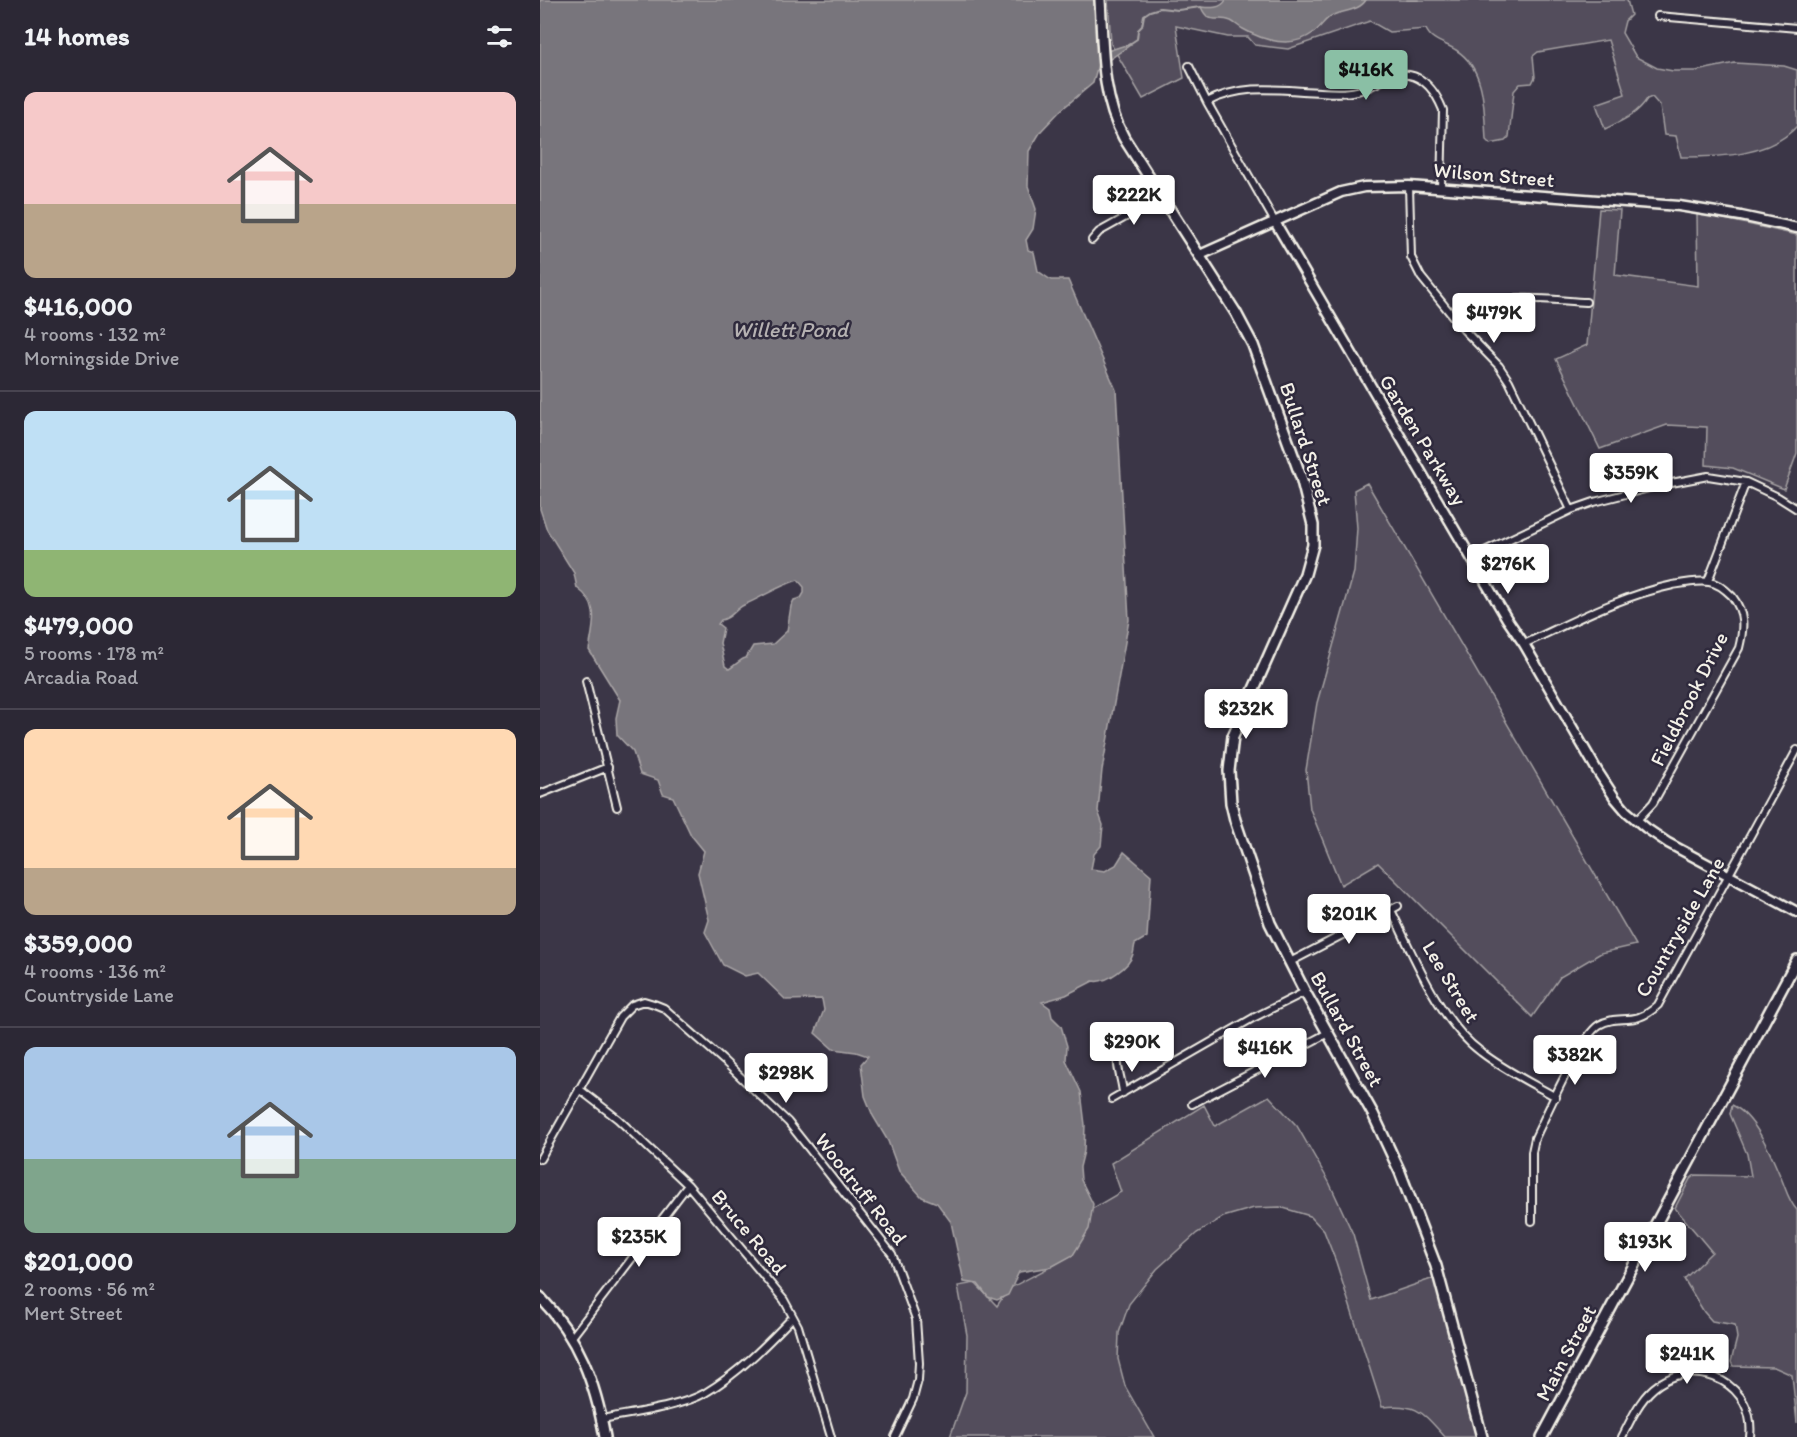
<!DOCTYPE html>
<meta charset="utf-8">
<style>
:root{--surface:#2c2835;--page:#34303d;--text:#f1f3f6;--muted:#a6a6ad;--line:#484450;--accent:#8abfa5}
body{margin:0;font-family:Itim,sans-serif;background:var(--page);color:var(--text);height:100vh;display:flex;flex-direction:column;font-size:22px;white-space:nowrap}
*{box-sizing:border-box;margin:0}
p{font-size:20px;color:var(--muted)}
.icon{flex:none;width:33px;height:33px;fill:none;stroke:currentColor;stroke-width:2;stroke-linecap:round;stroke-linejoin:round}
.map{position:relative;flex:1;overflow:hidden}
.details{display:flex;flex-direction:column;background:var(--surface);width:540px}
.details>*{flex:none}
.price{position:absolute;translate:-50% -51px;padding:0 14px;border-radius:6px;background:#fff;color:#222;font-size:20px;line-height:39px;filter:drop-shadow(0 2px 3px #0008)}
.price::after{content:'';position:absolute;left:50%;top:36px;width:18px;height:14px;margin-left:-9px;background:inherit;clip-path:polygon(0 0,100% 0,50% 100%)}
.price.active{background:var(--accent);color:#111}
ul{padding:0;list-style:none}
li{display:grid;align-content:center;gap:12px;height:318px;padding:0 24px}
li+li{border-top:2px solid var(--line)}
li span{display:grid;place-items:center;height:186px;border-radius:12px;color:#555}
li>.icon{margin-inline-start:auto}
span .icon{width:108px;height:108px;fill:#fffc;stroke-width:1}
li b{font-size:26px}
h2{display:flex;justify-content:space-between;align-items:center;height:72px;padding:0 24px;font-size:26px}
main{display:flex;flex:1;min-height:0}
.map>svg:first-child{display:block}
.green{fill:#534e5c;stroke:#a4a0a2;stroke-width:1.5}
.water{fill:#78747b;stroke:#aaa6a7;stroke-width:1.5;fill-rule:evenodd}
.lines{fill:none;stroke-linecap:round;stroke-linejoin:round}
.stream{stroke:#aaa6a7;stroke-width:2}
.minor-casing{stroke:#f4f1e8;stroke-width:10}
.tertiary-casing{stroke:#f4f1e8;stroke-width:13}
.secondary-casing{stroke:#f4f1e8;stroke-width:14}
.minor{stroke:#2f2a3d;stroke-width:6}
.tertiary{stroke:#2f2a3d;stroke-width:8}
.secondary{stroke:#2f2a3d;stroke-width:9}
.labels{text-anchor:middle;stroke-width:5;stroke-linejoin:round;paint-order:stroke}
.street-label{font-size:21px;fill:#f4f1e8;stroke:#2f2a3d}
.water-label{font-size:22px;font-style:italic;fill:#b6b2b2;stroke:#2f2a3d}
</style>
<main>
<section class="details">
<h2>14 homes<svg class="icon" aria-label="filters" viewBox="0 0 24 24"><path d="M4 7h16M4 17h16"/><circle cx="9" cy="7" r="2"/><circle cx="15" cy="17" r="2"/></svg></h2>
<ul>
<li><span style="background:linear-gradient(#f6c9c9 60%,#b9a48a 0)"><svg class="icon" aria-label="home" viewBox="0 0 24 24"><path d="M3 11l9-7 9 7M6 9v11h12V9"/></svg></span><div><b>$416,000</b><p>4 rooms · 132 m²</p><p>Morningside Drive</p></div></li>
<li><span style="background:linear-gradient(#bfe0f5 75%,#8fb573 0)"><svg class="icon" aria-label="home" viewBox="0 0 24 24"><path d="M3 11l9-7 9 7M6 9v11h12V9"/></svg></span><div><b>$479,000</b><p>5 rooms · 178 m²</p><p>Arcadia Road</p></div></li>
<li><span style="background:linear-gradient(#ffd9b3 75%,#b9a48a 0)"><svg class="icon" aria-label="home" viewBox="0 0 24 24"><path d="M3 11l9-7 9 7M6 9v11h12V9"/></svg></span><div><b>$359,000</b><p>4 rooms · 136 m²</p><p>Countryside Lane</p></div></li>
<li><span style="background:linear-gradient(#a9c7e8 60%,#7fa58c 0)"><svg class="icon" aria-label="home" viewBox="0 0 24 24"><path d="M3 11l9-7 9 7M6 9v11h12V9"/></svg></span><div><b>$201,000</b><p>2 rooms · 56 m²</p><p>Mert Street</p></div></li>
</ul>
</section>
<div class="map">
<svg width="1257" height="1437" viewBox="0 0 1257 1437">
<rect width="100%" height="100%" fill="#3b3647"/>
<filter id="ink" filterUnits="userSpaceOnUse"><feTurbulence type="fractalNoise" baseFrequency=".0167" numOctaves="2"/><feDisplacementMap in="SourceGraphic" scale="12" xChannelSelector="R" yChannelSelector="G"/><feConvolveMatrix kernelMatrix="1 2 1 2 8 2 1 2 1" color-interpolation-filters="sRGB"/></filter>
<g filter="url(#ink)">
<!-- green -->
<path class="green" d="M568 0H1087L1091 15 1085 21 1082 33 1096 57 1117 68 1133 71H1156L1195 63 1244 66 1257 70V126C1229 157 1180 157 1141 157L1136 136 1124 135 1120 106 1112 97 1107 99C1097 115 1081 121 1065 129L1056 104 1085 94 1068 40 998 52 993 56 995 77 992 83 980 84 974 91 969 137 965 141 950 144 946 140C944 109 946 69 916 50 905 43 891 41 886 29L849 32 830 21 748 49 715 45 708 37H688L636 26 644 78 603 99 571 44Z
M1059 209 1080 210 1075 275 1158 286 1157 213 1257 235V453L1244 489 1193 468 1166 465 1167 427 1127 425 1060 449 1016 359 1047 345Z
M827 483 1096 945 1061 953 1020 977 992 1017 838 863 801 885 770 809 766 770 777 703 814 572 817 528 814 490Z
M729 1096 757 1126 789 1182 813 1234 831 1300 894 1278 936 1437H905C882 1412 878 1403 842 1407L796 1262 784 1231 770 1216 740 1207 714 1208 683 1217 657 1233 617 1269 589 1304 579 1333 578 1359 585 1386 614 1437H410L426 1392 427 1335 418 1286 435 1283 457 1306 468 1289 516 1264 550 1210 581 1192 571 1163 664 1105 675 1126Z
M1192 1105C1216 1116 1232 1157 1242 1180 1246 1190 1249 1202 1257 1210V1423L1252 1375 1234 1367 1193 1366 1191 1362 1197 1338 1195 1325 1172 1321 1164 1312 1144 1279 1172 1252 1135 1208 1150 1179 1155 1175 1211 1176 1207 1154 1190 1114Z"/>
<!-- water -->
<path class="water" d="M0 0H554L557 51C568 54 578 45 590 45L570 59 558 64 553 83 521 110 501 131 489 151 488 186 496 209 493 229 486 240 488 250 494 252 498 271 511 280H528L576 390 589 620 562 770 558 811 563 825 561 846 554 854 551 869 565 871 576 865 584 852 611 875 607 937 595 944C594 947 594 951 593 954 590 966 566 984 553 981L526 995 502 1002 510 1008 512 1017 521 1026 527 1046 526 1060 541 1092 545 1125 544 1151 540 1167 541 1180 553 1204 549 1229 533 1255 511 1267 479 1272 468 1295 457 1300 448 1297 438 1284 424 1282 411 1222 397 1203 382 1197 359 1171 348 1141 333 1116 325 1096 321 1064 328 1056 316 1052 293 1049 275 1033 284 1010 282 999 246 1000 218 973 205 976 183 965 165 932 169 920 158 873 164 851 151 835 133 797 123 794 118 780 100 774 93 752 77 735 76 718 80 700 49 650C53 625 61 605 37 588L34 573 7 530 0 509ZM258 580 264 587V593L261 598 254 600 251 606 247 631 233 644 213 646 206 658C200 659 195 666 189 669L185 666 180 643 183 628 178 624 181 620C191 619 195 609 204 605 223 597 238 586 258 580Z
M686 0H826C819 11 805 10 793 15 784 19 781 28 773 33 752 49 724 41 703 29 699 27 695 23 691 21 678 15 669 26 661 7 670 8 681 9 686 0Z"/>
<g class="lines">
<!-- stream -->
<path class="stream" d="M867 0H878
M588 45 597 39 598 30 602 26 604 15 610 11 620 8 638 10 661 7"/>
<!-- minor casing -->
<g class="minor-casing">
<path id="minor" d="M1118 16 1257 28
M649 66 667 102 735 222
M667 102C704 83 739 90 780 92 792 93 805 94 817 91 834 88 851 71 869 75 886 78 897 95 903 110L901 188
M869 186 871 257 881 277 924 330 959 366 969 381 1031 510
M552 240 559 232 622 197
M924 330C931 322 938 312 948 306 971 293 1019 301 1046 302
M932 557 1031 510 1054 502 1121 485 1168 476 1206 482 1238 497 1257 509
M1168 581 1206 482
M984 644C1032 622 1080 596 1133 585 1144 583 1158 580 1169 582 1178 583 1186 590 1192 596 1205 613 1204 628 1199 648L1113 803 1097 820
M46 681 77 807
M0 794 68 767
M851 910C874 956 899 1021 941 1052 964 1070 991 1083 1016 1097
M750 962 858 906
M580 1050C574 1064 582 1078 583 1093
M39 1089 78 1119 148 1185 244 1300 258 1326 291 1437
M572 1099 713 1018 765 992
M652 1104 788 1033
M0 1159 80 1017 92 1005 104 1001 114 1004 124 1008 184 1061 248 1122 352 1254 376 1319 379 1363 378 1380 373 1399 355 1437
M992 1221V1152L995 1138C1007 1114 1040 1037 1059 1025 1079 1013 1094 1028 1118 1005L1257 750
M32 1337 148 1185
M62 1419C91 1413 141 1407 165 1393 199 1373 226 1345 253 1317
M1082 1437C1092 1418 1100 1397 1119 1384 1160 1357 1216 1385 1210 1437"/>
</g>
<!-- tertiary casing -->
<g class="tertiary-casing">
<path id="tertiary" d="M735 222 967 619 984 644 1058 772 1075 798 1086 811 1106 828 1128 843 1257 912
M660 255 801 192 824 187 869 186 1139 206 1201 216 1257 228"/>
</g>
<!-- secondary casing -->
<g class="secondary-casing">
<path id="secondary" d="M560 0C563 47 561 97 584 138L696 313 713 345 761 477 773 525V545L765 574 693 736 689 771 691 803 695 820 730 923 765 992 833 1114 860 1172 896 1266 942 1437
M0 1297C39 1338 55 1382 65 1437
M1002 1437 1257 960"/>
</g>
<!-- minor -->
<use href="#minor" class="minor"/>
<!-- tertiary -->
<use href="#tertiary" class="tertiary"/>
<!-- secondary -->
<use href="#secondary" class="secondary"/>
</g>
</g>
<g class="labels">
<!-- street labels -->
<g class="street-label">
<text transform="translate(954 175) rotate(5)" y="7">Wilson Street</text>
<text transform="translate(883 440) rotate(59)" y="7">Garden Parkway</text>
<text transform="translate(766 444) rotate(72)" y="7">Bullard Street</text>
<text transform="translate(1149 699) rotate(-63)" y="7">Fieldbrook Drive</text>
<text transform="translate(1140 927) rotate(-60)" y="7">Countryside Lane</text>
<text transform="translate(911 982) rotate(59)" y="7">Lee Street</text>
<text transform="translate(807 1029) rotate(61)" y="7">Bullard Street</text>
<text transform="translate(321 1189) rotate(52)" y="7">Woodruff Road</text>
<text transform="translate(209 1232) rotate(50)" y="7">Bruce Road</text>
<text transform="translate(1026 1353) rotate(-62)" y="7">Main Street</text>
</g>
<!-- water labels -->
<g class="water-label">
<text x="250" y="337">Willett Pond</text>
</g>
</g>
</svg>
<b class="price active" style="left:826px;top:101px">$416K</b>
<b class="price" style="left:594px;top:226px">$222K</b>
<b class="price" style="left:954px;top:344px">$479K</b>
<b class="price" style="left:1091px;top:504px">$359K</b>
<b class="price" style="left:968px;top:595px">$276K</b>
<b class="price" style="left:706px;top:740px">$232K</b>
<b class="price" style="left:809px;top:945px">$201K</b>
<b class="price" style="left:592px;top:1073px">$290K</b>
<b class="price" style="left:725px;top:1079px">$416K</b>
<b class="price" style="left:1035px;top:1086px">$382K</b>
<b class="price" style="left:246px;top:1104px">$298K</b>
<b class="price" style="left:99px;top:1268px">$235K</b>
<b class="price" style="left:1105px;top:1273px">$193K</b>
<b class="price" style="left:1147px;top:1385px">$241K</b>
</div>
</main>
